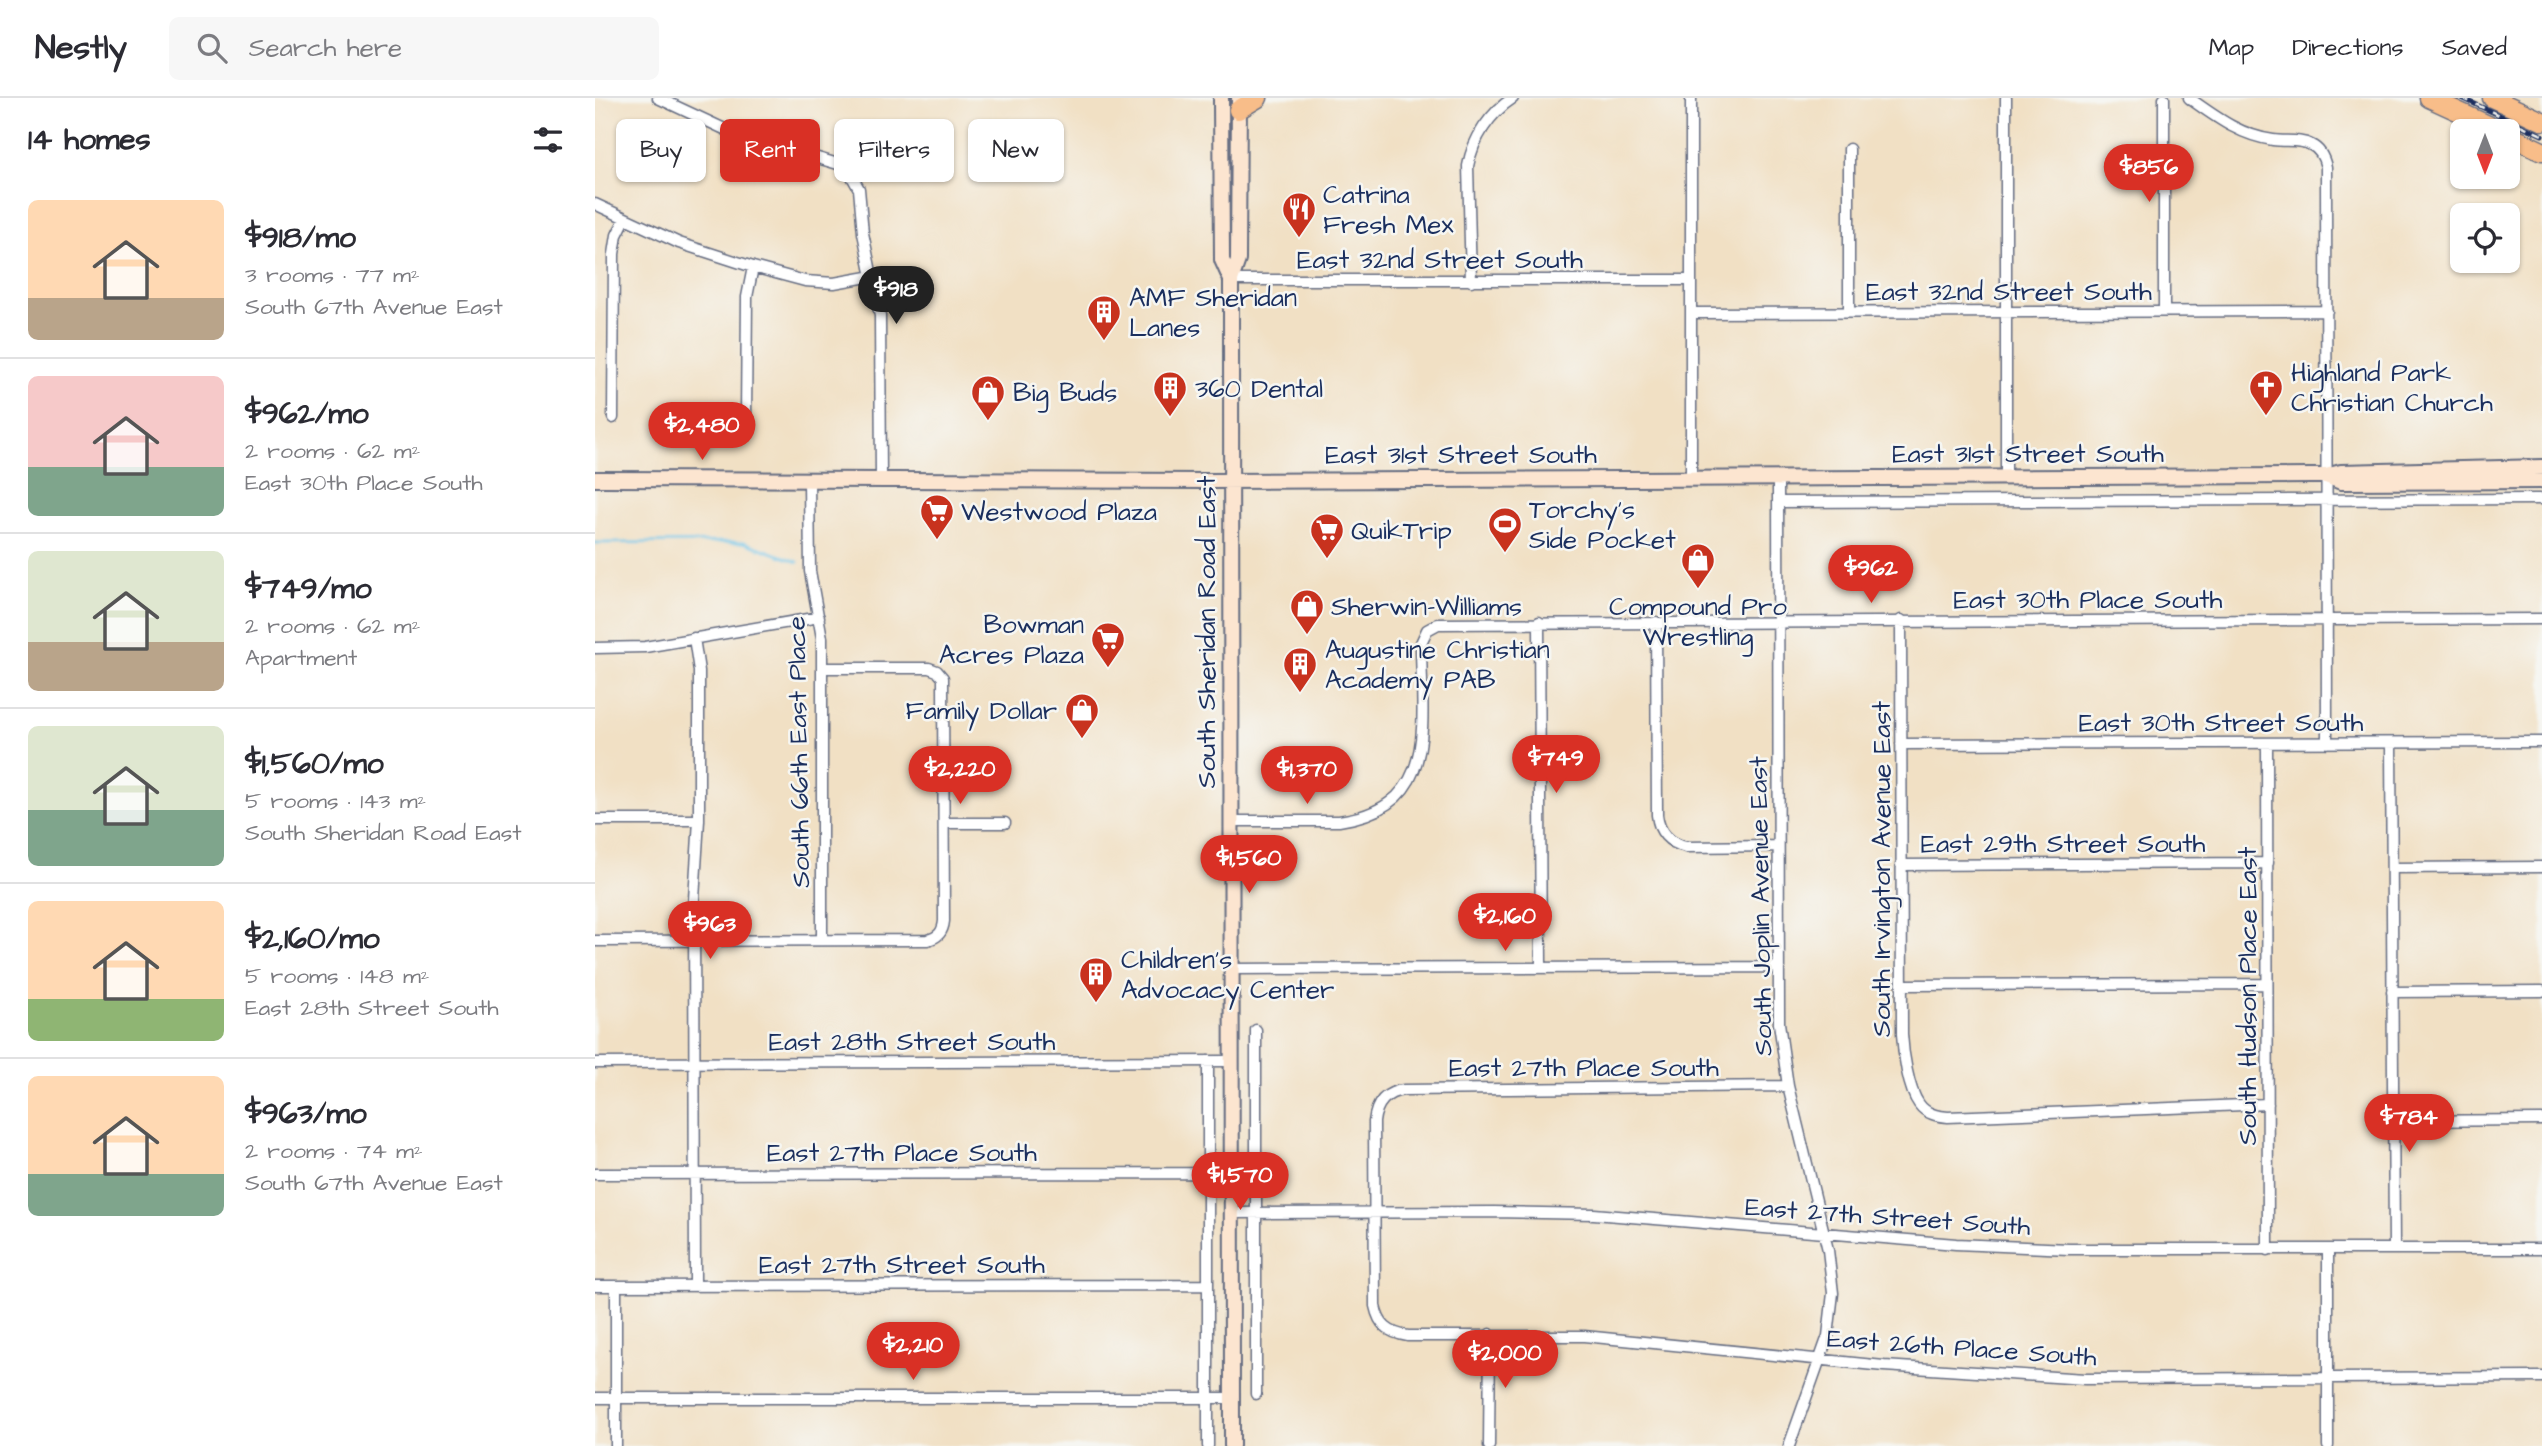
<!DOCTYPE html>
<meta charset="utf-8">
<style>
:root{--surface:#fff;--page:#f7f7f7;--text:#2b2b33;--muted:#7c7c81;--line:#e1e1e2;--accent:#d93025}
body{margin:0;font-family:"Architects Daughter",sans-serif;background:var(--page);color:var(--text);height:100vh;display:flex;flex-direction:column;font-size:26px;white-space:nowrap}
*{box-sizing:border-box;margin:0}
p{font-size:23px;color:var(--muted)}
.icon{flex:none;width:38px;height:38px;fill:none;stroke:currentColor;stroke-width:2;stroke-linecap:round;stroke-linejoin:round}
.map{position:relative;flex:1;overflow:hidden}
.details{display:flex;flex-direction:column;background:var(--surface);width:595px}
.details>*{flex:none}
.hud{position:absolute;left:21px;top:21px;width:665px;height:63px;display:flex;gap:14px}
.needle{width:46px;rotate:180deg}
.controls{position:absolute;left:1855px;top:21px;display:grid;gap:14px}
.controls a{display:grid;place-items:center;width:70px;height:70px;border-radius:10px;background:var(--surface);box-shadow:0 2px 5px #0004;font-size:35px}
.price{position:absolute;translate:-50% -60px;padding:0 16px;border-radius:24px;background:var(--accent);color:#fff;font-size:23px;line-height:46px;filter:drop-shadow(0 2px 4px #0008)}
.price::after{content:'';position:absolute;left:50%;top:42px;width:21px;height:16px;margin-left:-10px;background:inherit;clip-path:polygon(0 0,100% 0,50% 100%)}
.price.current{background:#222;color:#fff}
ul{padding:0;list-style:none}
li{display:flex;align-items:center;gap:21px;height:175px;padding:0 28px}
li+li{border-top:2px solid var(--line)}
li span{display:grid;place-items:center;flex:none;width:196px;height:140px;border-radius:10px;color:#555}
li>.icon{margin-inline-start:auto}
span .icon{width:84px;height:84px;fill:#fffc;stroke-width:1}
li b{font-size:30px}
h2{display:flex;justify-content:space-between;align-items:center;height:84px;padding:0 28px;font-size:30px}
.tag{padding:0 24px;border-radius:10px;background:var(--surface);box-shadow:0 2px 5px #0004;font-size:24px;line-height:63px}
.tag.current{background:var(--accent);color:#fff}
header{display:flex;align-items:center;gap:42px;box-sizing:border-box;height:98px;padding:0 35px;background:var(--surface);border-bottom:2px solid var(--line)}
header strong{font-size:33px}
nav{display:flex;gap:38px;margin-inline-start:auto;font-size:24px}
.search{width:490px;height:63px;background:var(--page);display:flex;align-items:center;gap:18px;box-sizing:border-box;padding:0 24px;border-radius:10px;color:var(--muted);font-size:26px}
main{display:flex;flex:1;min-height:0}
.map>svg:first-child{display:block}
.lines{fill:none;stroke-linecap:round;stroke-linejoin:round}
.stream{stroke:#6bc4e9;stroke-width:2.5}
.street-casing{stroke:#666d82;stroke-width:13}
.secondary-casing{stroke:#666d82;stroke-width:18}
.highway-casing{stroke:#666d82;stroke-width:21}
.street{stroke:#fff;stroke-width:10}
.secondary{stroke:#fce5d0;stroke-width:14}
.highway{stroke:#f8bd89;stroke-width:18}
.rail-casing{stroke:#1b2f5e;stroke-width:5}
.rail{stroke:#f6f6f2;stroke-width:2.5;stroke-dasharray:8;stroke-linecap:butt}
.labels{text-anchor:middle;stroke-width:5;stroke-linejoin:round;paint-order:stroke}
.poi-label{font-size:26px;fill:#1b2f5e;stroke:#f6f6f2;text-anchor:start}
.street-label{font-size:26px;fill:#1b2f5e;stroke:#f6f6f2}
</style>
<header>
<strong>Nestly</strong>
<div class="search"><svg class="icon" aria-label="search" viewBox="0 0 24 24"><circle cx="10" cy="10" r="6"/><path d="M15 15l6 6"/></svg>Search here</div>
<nav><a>Map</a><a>Directions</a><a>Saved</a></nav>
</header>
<main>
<section class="details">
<h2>14 homes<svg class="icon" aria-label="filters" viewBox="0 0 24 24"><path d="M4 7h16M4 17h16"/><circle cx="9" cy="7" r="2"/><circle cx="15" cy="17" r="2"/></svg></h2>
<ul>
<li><span style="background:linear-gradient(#ffd9b3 70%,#b9a48a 0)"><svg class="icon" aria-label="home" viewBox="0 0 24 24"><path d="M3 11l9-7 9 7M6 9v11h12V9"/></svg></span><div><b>$918/mo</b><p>3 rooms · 77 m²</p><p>South 67th Avenue East</p></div></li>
<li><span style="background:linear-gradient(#f6c9c9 65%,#7fa58c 0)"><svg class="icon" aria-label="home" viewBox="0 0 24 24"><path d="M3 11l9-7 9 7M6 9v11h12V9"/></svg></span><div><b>$962/mo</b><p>2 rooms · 62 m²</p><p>East 30th Place South</p></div></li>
<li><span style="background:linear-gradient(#dfe7d0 65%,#b9a48a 0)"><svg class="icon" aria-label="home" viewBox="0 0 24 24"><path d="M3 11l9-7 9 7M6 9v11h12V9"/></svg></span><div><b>$749/mo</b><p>2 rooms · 62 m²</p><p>Apartment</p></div></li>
<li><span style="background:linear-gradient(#dfe7d0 60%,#7fa58c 0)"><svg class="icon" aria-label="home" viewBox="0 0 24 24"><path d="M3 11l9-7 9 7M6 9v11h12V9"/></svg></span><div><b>$1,560/mo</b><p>5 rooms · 143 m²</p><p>South Sheridan Road East</p></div></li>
<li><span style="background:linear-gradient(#ffd9b3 70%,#8fb573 0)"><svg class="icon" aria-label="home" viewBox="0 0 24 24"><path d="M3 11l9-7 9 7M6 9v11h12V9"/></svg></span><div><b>$2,160/mo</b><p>5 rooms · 148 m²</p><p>East 28th Street South</p></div></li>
<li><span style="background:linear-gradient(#ffd9b3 70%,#7fa58c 0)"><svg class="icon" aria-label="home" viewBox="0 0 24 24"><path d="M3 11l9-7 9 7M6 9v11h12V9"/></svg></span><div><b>$963/mo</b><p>2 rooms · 74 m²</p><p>South 67th Avenue East</p></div></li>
</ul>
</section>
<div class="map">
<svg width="1947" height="1348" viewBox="0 0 1947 1348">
<rect width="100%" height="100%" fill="#f6f6f2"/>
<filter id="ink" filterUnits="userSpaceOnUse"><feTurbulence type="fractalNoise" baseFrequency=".0143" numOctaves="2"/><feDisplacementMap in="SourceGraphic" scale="14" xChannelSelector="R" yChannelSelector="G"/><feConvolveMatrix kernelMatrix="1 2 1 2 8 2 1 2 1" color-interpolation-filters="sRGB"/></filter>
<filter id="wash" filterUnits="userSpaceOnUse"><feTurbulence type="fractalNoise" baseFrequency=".00686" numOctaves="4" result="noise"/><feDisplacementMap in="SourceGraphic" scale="28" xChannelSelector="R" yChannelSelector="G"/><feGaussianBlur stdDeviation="1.57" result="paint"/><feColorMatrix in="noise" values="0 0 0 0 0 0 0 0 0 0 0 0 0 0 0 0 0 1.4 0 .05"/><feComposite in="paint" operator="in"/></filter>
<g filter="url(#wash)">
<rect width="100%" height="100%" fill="#f1e0c4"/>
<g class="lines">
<!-- stream -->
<path class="stream" d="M0 445 149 444 203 464"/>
</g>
</g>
<g filter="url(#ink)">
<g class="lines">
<!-- street casing -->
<g class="street-casing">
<path id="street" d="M63 0 138 35 243 66 255 75 264 91 268 135 285 218 286 382
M1569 0V213
M1594 0C1621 19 1644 37 1678 42 1690 44 1705 41 1716 47 1725 51 1729 60 1731 69L1732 645
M1254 51V214
M0 106 84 145 158 169 210 183 239 185 278 178
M636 182H1096
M876 183 873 68C878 40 895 15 918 0
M1096 215 1732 213
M18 320 19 156 22 137 30 121
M151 320 152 199 158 169
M1411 379V0
M1096 380V0
M1183 380 1184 925 1193 988 1233 1152 1238 1195 1233 1238 1194 1348
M214 382 215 473 227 540V842
M1183 404 1947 401
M1306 522 1307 936C1308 954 1313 991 1324 1006 1331 1016 1342 1018 1353 1019L1673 1006
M944 524 946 870
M1061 524 1062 717C1064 735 1074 745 1091 749L1183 748
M99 540 104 573V722L99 801 100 1188
M0 550 50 549 224 519
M1672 645 1673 1152
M1796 645 1799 1151
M1306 646 1947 644
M0 722H104
M636 723H744C846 709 826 623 826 545L832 532 843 526 1947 521
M349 725H410
M1306 767 1673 765
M1797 770 1947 769
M0 843 332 842C343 840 348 834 349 823L348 580 342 573 334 570H227
M636 871 1184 869
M1307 887 1672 886
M1797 894 1947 893
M661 932V1296
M0 965 635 963
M1193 988 809 992C790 994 781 1006 779 1024L780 1208C784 1227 793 1235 813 1238H989L1289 1268 1490 1281 1947 1279
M1798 1023 1947 1022
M0 1076 614 1075
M637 1115 899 1114 999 1116 1361 1146 1474 1151H1947
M1733 1152V1348
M0 1188 613 1187
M21 1188V1348
M0 1300H636
M613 1348V963
M894 1348 895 1236"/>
</g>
<!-- secondary casing -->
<g class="secondary-casing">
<path id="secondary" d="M626 0 627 162 636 182
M1731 378 1746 384 1947 383
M0 381 612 383 1717 378H1731L1746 374 1947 369
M637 1348 636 191V182L643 162 644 0"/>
</g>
<!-- highway casing -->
<g class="highway-casing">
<path id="highway" d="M1834 0 1906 33
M1897 0 1947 23
M643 12 663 0
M1913 37 1947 53"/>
</g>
<!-- street -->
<use href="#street" class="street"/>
<!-- secondary -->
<use href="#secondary" class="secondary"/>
<!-- highway -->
<use href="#highway" class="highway"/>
<!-- rail casing -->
<g class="rail-casing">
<path id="rail" d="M1867 0 1947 37"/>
</g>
<!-- rail -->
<use href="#rail" class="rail"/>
</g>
</g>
<!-- icons -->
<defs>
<g id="restaurant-pin" transform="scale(1.75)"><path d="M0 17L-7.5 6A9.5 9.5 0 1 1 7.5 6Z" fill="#c8321e" stroke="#f6f6f2"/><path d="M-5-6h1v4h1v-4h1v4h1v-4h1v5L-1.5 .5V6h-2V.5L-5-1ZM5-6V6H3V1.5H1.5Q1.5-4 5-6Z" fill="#fff"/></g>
<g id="building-pin" transform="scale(1.75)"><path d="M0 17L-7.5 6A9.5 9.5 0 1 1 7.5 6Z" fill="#c8321e" stroke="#f6f6f2"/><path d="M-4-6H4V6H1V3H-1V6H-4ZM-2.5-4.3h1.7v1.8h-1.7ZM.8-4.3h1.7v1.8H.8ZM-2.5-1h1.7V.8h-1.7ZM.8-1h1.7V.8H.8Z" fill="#fff"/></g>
<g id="church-pin" transform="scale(1.75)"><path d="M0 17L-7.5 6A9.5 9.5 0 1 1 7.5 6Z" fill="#c8321e" stroke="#f6f6f2"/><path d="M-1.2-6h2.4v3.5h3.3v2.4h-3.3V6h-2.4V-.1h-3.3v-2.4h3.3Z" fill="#fff"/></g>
<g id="shop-pin" transform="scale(1.75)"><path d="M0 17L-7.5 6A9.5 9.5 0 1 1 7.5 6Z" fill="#c8321e" stroke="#f6f6f2"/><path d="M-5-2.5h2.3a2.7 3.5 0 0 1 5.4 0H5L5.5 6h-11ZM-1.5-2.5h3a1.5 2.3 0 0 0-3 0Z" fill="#fff"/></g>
<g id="supermarket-pin" transform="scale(1.75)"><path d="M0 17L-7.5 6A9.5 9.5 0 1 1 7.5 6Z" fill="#c8321e" stroke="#f6f6f2"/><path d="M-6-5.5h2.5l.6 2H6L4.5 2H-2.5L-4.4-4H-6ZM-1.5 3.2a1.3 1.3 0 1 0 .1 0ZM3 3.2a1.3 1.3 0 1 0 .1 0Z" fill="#fff"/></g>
<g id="stadium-pin" transform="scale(1.75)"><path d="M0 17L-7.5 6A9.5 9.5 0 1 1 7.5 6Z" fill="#c8321e" stroke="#f6f6f2"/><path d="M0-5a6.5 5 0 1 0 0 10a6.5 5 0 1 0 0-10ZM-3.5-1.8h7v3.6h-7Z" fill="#fff"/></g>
</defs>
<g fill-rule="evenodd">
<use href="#restaurant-pin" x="704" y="111"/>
<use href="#building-pin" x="509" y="214"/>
<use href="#church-pin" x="1671" y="289"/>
<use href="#building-pin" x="575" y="290"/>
<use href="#shop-pin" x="393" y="294"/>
<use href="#supermarket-pin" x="342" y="413"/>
<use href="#stadium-pin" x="910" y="426"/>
<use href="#supermarket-pin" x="732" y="432"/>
<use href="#shop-pin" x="1103" y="462"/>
<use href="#shop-pin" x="712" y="508"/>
<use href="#supermarket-pin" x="513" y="541"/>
<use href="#building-pin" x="705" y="566"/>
<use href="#shop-pin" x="487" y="612"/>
<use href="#building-pin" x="501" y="876"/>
</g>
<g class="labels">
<!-- poi labels -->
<g class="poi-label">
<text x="728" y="105">Catrina<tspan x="728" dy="30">Fresh Mex</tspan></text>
<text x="534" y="208">AMF Sheridan<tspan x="534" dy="30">Lanes</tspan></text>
<text x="1696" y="283">Highland Park<tspan x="1696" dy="30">Christian Church</tspan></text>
<text x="600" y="299">360 Dental</text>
<text x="418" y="303">Big Buds</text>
<text x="934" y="420">Torchy's<tspan x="934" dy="30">Side Pocket</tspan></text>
<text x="366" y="422">Westwood Plaza</text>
<text x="756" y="441">QuikTrip</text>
<text x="736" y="517">Sherwin-Williams</text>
<text x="1103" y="517" text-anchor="middle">Compound Pro<tspan x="1103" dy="30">Wrestling</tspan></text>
<text x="489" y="535" text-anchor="end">Bowman<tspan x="489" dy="30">Acres Plaza</tspan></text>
<text x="730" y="560">Augustine Christian<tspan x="730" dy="30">Academy PAB</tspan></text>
<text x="462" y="621" text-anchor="end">Family Dollar</text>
<text x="526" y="870">Children's<tspan x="526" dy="30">Advocacy Center</tspan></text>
</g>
<!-- street labels -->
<g class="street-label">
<text x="845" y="170">East 32nd Street South</text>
<text x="1414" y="202">East 32nd Street South</text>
<text x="1433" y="364">East 31st Street South</text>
<text x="866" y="365">East 31st Street South</text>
<text x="1493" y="510">East 30th Place South</text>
<text transform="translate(611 534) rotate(-90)" y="9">South Sheridan Road East</text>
<text x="1626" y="633">East 30th Street South</text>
<text transform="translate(203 654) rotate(-91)" y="9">South 66th East Place</text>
<text x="1468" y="754">East 29th Street South</text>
<text transform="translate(1286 771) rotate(-90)" y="9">South Irvington Avenue East</text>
<text transform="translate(1165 808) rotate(-91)" y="9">South Joplin Avenue East</text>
<text transform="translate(1652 898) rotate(-90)" y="9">South Hudson Place East</text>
<text x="317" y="952">East 28th Street South</text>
<text x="989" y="978">East 27th Place South</text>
<text x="307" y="1063">East 27th Place South</text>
<text transform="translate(1293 1118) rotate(4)" y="9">East 27th Street South</text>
<text x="307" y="1175">East 27th Street South</text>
<text transform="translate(1367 1249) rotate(4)" y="9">East 26th Place South</text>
</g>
</g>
</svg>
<div class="controls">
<a><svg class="needle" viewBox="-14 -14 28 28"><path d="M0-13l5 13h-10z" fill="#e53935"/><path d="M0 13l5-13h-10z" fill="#7c7c81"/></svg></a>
<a><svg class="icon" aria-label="locate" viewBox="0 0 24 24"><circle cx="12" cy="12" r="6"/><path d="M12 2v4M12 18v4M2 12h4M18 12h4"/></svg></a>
</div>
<b class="price" style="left:1554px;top:106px">$856</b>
<b class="price current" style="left:301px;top:228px">$918</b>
<b class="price" style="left:107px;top:364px">$2,480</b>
<b class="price" style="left:1276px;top:507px">$962</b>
<b class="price" style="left:961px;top:697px">$749</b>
<b class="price" style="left:365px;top:708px">$2,220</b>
<b class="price" style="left:712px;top:708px">$1,370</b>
<b class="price" style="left:654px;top:797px">$1,560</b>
<b class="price" style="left:910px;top:855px">$2,160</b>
<b class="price" style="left:115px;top:863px">$963</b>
<b class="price" style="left:1814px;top:1056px">$784</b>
<b class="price" style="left:645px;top:1114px">$1,570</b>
<b class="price" style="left:318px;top:1284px">$2,210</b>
<b class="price" style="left:910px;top:1292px">$2,000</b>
<div class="hud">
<a class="tag">Buy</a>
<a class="tag current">Rent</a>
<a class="tag">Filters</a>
<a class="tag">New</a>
</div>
</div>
</main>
